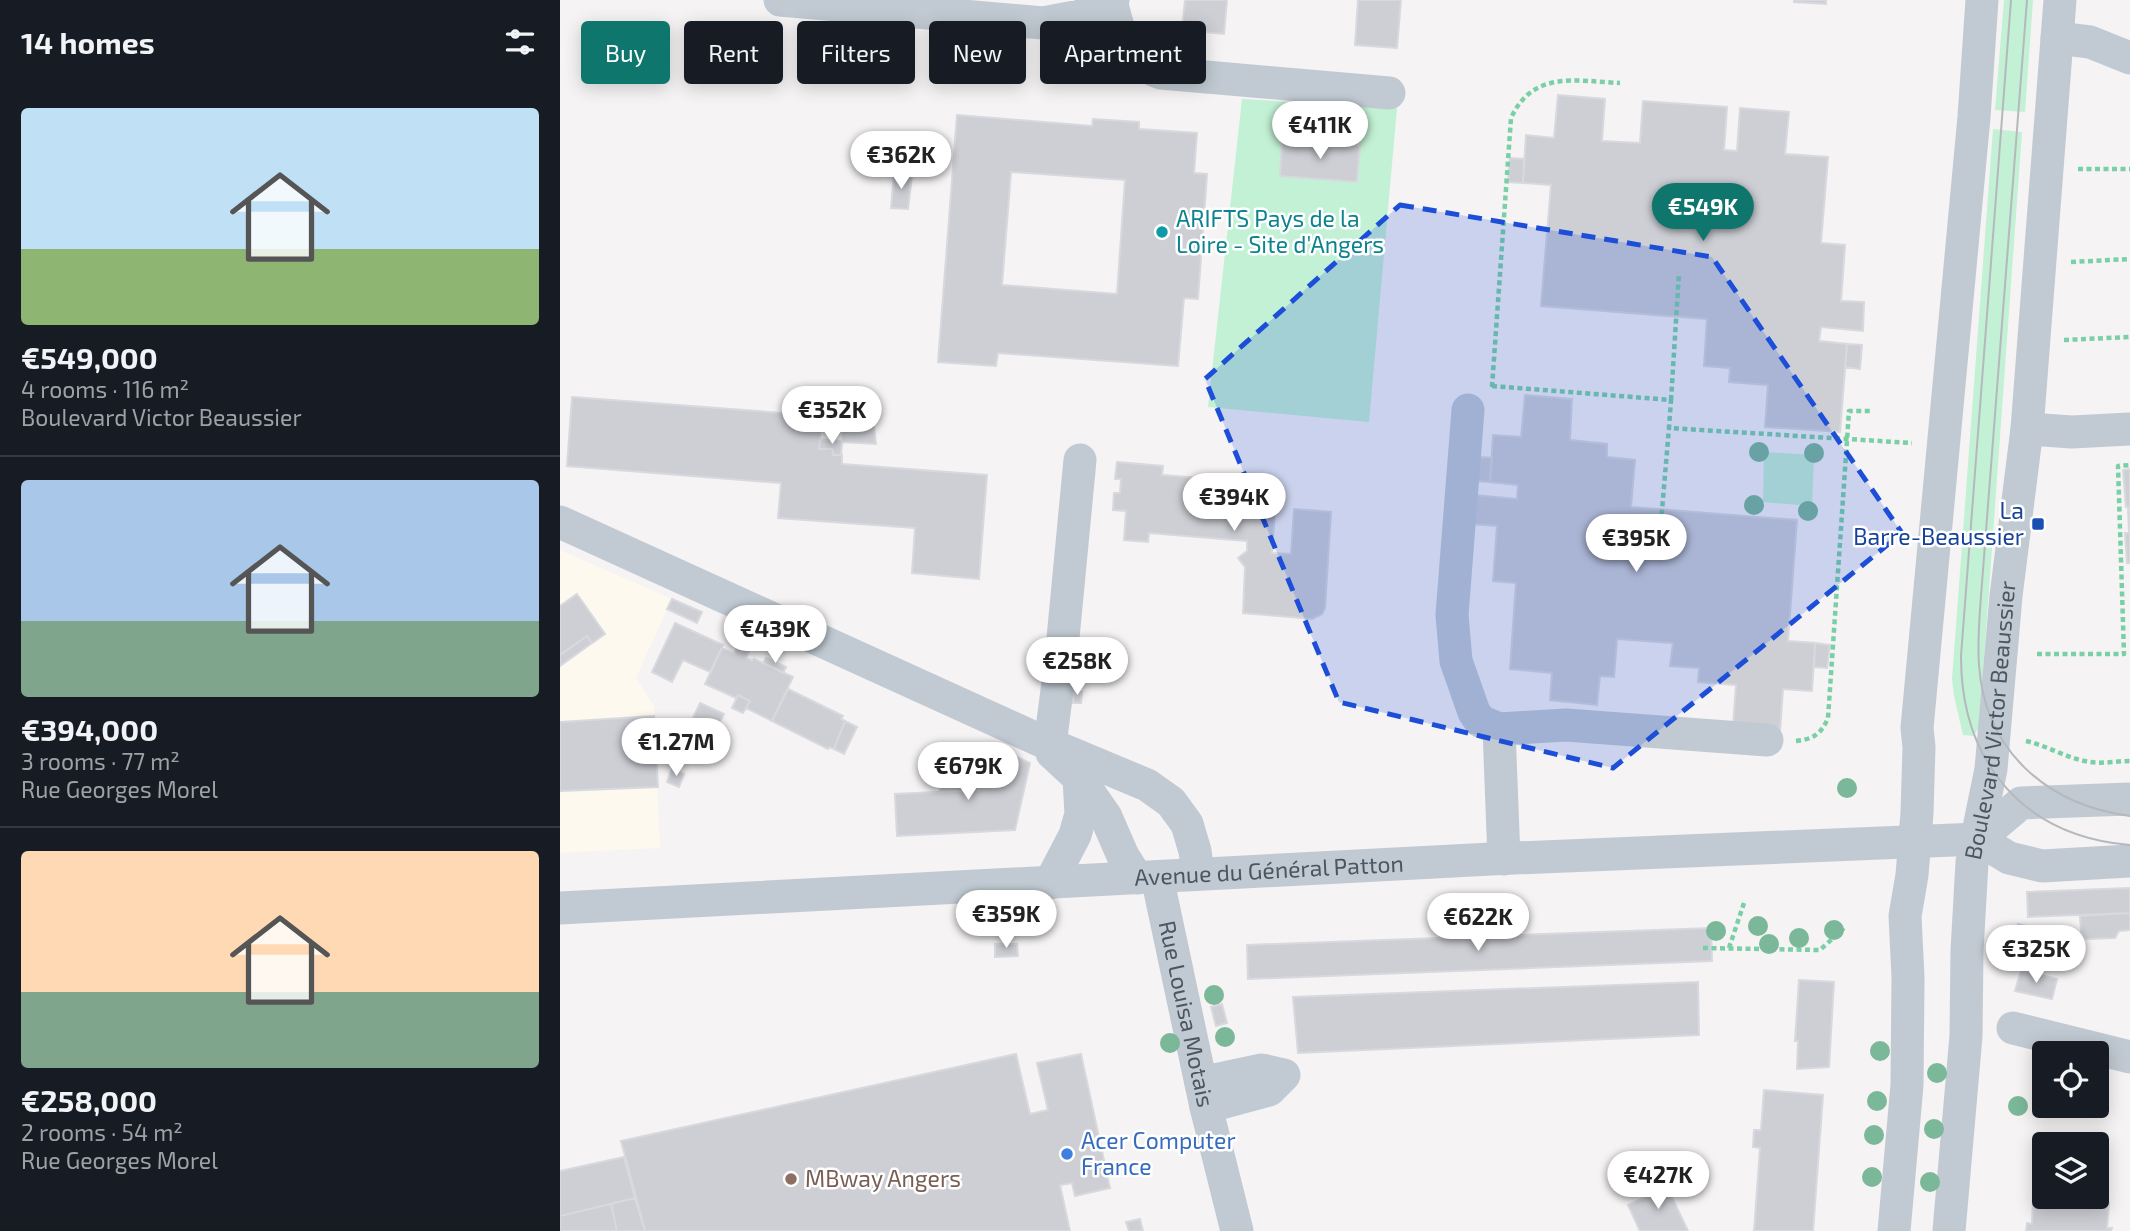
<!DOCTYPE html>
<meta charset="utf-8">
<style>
:root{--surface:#171b24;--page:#242831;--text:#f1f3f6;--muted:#9ea1a6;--line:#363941;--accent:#0f766e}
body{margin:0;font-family:"Exo 2",sans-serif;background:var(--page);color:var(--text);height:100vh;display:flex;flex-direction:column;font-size:26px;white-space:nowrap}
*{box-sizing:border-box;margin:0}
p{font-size:23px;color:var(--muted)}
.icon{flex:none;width:38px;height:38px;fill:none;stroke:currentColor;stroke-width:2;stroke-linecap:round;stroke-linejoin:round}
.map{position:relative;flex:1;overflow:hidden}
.drawer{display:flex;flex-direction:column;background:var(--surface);width:560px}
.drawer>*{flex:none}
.banner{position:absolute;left:21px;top:21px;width:665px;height:63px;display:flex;gap:14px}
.fabs{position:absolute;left:1472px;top:1041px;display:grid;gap:14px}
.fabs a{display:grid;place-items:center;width:77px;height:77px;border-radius:7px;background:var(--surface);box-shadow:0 4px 18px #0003;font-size:35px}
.price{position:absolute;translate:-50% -60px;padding:0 16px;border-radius:24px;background:#fff;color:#222;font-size:23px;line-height:46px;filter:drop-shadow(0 2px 4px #0008)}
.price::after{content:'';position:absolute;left:50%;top:42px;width:21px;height:16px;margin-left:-10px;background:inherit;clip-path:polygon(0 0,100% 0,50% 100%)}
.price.selected{background:var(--accent);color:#fff}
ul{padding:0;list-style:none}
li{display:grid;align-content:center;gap:14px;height:371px;padding:0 21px}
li+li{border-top:2px solid var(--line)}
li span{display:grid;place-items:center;height:217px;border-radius:7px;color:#555}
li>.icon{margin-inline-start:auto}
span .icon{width:126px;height:126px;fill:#fffc;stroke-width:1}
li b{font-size:30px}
h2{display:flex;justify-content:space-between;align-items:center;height:84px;padding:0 21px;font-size:30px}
.chip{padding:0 24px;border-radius:7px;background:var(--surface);box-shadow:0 4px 18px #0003;font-size:24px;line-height:63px}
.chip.selected{background:var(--accent);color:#fff}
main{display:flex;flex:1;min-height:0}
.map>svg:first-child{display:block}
.commercial{fill:#fdf9ef}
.green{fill:#c3f1d5}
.building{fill:#cdcfd5;stroke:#d7d9de;stroke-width:2;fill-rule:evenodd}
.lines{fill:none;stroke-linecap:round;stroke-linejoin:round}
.path{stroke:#7ad0a6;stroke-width:4.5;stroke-dasharray:5 3.5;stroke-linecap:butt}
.minor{stroke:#c1cad2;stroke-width:33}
.tram{stroke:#b5b8bd;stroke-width:2}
.tree{fill:#7bb799}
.marked{fill:#1d4ed8;fill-opacity:0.2;stroke:#1d4ed8;stroke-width:5;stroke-dasharray:14 9;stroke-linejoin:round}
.culture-dot{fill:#0f9aa8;stroke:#fff;stroke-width:2.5}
.transit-dot{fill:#1a4fb4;stroke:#fff;stroke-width:2.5}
.shop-dot{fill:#3f7fe0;stroke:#fff;stroke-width:2.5}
.education-dot{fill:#8d6e63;stroke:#fff;stroke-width:2.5}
.labels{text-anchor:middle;stroke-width:5;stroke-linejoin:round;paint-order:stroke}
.culture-label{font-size:23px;fill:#0d838f;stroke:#fff;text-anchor:start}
.transit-label{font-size:23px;fill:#164399;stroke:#fff;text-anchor:end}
.street-label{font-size:23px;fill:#4a5661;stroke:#fff}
.shop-label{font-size:23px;fill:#366cbe;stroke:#fff;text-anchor:start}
.education-label{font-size:23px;fill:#785e54;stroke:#fff;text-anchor:start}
</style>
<main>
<section class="drawer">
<h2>14 homes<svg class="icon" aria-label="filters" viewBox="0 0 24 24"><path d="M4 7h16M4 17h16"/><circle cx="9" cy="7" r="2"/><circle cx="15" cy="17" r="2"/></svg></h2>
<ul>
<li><span style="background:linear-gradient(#bfe0f5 65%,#8fb573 0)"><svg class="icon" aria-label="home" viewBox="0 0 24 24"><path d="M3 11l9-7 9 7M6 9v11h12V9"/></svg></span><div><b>€549,000</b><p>4 rooms · 116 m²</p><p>Boulevard Victor Beaussier</p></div></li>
<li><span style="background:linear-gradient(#a9c7e8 65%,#7fa58c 0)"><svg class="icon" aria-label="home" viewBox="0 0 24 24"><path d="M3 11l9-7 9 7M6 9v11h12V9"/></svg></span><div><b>€394,000</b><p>3 rooms · 77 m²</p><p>Rue Georges Morel</p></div></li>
<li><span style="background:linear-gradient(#ffd9b3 65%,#7fa58c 0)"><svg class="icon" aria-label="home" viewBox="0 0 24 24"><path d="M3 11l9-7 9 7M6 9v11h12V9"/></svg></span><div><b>€258,000</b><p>2 rooms · 54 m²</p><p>Rue Georges Morel</p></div></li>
</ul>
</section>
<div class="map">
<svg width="1570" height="1231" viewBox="0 0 1570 1231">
<rect width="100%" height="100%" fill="#f5f3f3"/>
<!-- commercial -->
<path class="commercial" d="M0 550 112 599 76 678 94 705 100 848 0 853Z"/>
<!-- green -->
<path class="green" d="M1444 0H1473L1465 112 1435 110Z
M682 99 837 108 809 422 648 407Z
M1433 129 1462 132 1419 728 1413 736 1403 735 1394 696 1392 679Z
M1204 452 1254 455 1252 506 1203 502Z"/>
<!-- building -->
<path class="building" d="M625 0H667L664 34 622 30Z
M798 0H841L837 48 795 45Z
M1234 0H1266V4L1234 2Z
M998 95 1045 99 1042 141 1080 143 1083 101 1167 107 1164 150 1177 151 1180 108 1229 112 1225 154 1268 157 1261 243 1285 245 1281 301 1304 302 1303 331 1261 327 1259 341 1287 344 1280 432 1205 427 1208 385 1169 382 1170 368 1144 366 1147 319 981 306 991 185 963 183 966 135 994 138Z
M397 115 532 126 533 119 579 122V129L637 133 634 173 647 174 638 299 624 298 618 366 438 353 436 366 378 362ZM451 172 565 180 557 294 442 285Z
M722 140 800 145 797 182 720 176Z
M950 158 964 159 963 183 948 182Z
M334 173 352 175 348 209 331 208Z
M1287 344 1302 345 1300 369 1285 367Z
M965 395 1012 399 1010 440 1047 444V457L1075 460 1071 507 1237 520 1228 641 1255 643 1252 691 1223 689 1220 731 1173 727 1176 685 1138 682 1139 668 1110 666 1113 643 1057 639 1054 677 1040 676 1037 705 990 700 992 673 950 669 956 583 933 581 937 526 913 524 915 495 957 499 958 485 930 482 933 435 961 437Z
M12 397 262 416 259 449H272L273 455H282V464L427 475 419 579 352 573 355 528 218 518 221 483 7 466Z
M284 420 309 423 314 426 316 444 282 442Z
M260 439 282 441 281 455H273L272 449H259Z
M919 457 932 458 930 482 916 481Z
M557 462 603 466 602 475 717 484 712 553 731 554 734 509 771 512 765 608 762 614 752 619 683 613 685 567 678 558 687 551V541L589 533 588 542 564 540 566 511 553 510 554 493H560L561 479H555Z
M1570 469V563H1567L1565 533H1569L1568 507H1566L1563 470Z
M17 594 45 634 32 643 27 636 0 655V606Z
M112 599 142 612 137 623 107 609Z
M115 623 163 645 150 672 123 660 112 682 92 672Z
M184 632 195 637 186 658 192 661 194 659 233 677 212 721 186 708 190 701 178 695 176 698 145 684 162 648 174 654Z
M27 636 32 643 0 666V655Z
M1255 643 1270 645 1267 668 1254 667Z
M206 658 226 667 223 673 203 663Z
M228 689 283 716 281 719 285 721 274 749 269 747 268 749 212 721Z
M513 691 522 692 521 703H513Z
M178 695 190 701 183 713 172 708Z
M140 703 164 714 156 730 132 720Z
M94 716 98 787 0 791V722Z
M285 721 297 727 284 754 274 749Z
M432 745 470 763 455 830 337 836 335 794 419 790Z
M112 769 124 774 119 787 107 782Z
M424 772 419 790 380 792V774Z
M1570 888V913L1468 917 1467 892Z
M1570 913V930L1559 931 1555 938 1526 939 1521 932 1520 916Z
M1458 924 1467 926 1462 943 1454 941Z
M1151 928 1152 961 688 979 687 945Z
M435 944H457L458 956 435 957Z
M1461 970 1497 979 1492 999 1455 991Z
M1239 980 1274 982 1269 1067 1237 1069 1238 1041H1235Z
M1138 982 1139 1035 738 1053 733 997Z
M662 1004 667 1023 656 1026 651 1007Z
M456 1054 470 1114 488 1110 477 1063 521 1054 550 1188 515 1196 512 1183 500 1185 510 1231H85L61 1141Z
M1204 1090 1263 1095 1253 1231H1194L1200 1148 1193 1147 1194 1130H1201Z
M64 1157 75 1198 0 1216V1171Z
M1103 1178 1128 1231H1080L1068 1205 1097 1192 1092 1183Z
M1473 1197 1549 1203 1547 1228H1552L1551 1231H1466L1467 1223 1472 1224Z
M75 1198 85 1231H57L51 1204Z
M51 1204 57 1231H0V1216Z
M580 1219 583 1231H569L566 1222Z"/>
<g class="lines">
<!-- path -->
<path class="path" d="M1518 169H1570
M1511 262 1570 259
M1504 340 1570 337
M932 386 1111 400 1109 428 1352 443
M932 387 951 118C973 70 1016 81 1060 83
M1111 400 1119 273
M1098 557 1109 428
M1477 654H1564L1558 466 1570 465
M1236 741C1254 739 1261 734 1268 718L1289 411H1311
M1466 741C1488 746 1508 759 1530 762 1543 764 1557 761 1570 761
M1143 948 1260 950 1284 928
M1169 948 1184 903"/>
<!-- minor -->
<g class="minor">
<path d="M220 0 483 23 520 16 553 0"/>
<path d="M551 1C562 39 560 58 601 73L829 93"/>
<path d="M1497 38 1530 42 1570 58"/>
<path d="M908 410 892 615 896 661 914 712 920 721 939 729 1006 725 1207 740"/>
<path d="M1467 429 1512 432 1570 429"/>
<path d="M0 522 477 739 587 785 611 802 627 824 635 851 638 874"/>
<path d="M939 729 944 859"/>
<path d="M490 745 501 659 520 460"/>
<path d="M492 753 519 778 546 817 563 856 577 878"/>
<path d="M1418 839 1461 803 1570 799"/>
<path id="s1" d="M597 877 646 1107 677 1231"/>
<path d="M490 883 515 835 521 814 519 778"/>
<path id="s2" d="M0 908 931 859 1418 839 1449 858 1482 866 1570 861"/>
<path d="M1453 1028 1570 1057"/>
<path d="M641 1083 702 1070 724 1075 709 1090 646 1107"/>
<path d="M1334 1231 1347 1085 1348 977 1345 916 1352 875 1357 813 1359 747 1357 728 1414 117 1422 0"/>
<path id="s3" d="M1389 1231 1406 1036 1407 951 1412 862 1431 769 1446 596 1467 429 1500 0"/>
</g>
<!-- tram -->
<path class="tram" d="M1451 0 1401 656C1401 762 1463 836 1570 845
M1467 0 1422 583C1420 610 1417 638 1419 665 1425 751 1487 805 1570 816"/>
</g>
<!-- trees -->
<g class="tree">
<circle cx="1199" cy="452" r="10"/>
<circle cx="1254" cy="453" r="10"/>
<circle cx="1194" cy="505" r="10"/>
<circle cx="1248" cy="511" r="10"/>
<circle cx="1287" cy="788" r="10"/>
<circle cx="1198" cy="926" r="10"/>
<circle cx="1274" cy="930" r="10"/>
<circle cx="1156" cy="931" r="10"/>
<circle cx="1239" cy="938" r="10"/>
<circle cx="1209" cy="944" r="10"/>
<circle cx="654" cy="995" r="10"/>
<circle cx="665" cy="1037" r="10"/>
<circle cx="610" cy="1043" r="10"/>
<circle cx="1320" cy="1051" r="10"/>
<circle cx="1377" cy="1073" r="10"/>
<circle cx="1317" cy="1101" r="10"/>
<circle cx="1458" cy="1106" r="10"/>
<circle cx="1374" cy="1129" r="10"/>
<circle cx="1314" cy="1135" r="10"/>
<circle cx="1312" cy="1177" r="10"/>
<circle cx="1370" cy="1182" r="10"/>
</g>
<!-- marked area -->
<path class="marked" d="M840 205 1152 257 1342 533 1053 768 779 702 645 379Z"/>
<!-- markers -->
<circle class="culture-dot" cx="602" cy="232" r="7"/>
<rect class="transit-dot" x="1471" y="517" width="14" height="14" rx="3.5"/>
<circle class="shop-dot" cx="507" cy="1154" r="7"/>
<circle class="education-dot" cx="231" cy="1179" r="7"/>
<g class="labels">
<!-- culture labels -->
<g class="culture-label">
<text x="616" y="227">ARIFTS Pays de la<tspan x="616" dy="26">Loire - Site d'Angers</tspan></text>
</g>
<!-- transit labels -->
<g class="transit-label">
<text x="1464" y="519">La<tspan x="1464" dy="26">Barre-Beaussier</tspan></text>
</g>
<!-- street labels -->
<g class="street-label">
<text dy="8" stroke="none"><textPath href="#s3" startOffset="513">Boulevard Victor Beaussier</textPath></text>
<text dy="8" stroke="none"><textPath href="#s2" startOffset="710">Avenue du Général Patton</textPath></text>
<text dy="8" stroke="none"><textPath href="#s1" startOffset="140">Rue Louisa Motais</textPath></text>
</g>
<!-- shop labels -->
<g class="shop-label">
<text x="521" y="1149">Acer Computer<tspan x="521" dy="26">France</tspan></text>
</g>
<!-- education labels -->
<g class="education-label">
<text x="245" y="1187">MBway Angers</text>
</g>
</g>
</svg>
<div class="fabs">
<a><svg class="icon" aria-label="locate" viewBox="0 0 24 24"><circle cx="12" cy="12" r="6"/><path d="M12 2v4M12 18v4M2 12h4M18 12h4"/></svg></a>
<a><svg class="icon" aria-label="layers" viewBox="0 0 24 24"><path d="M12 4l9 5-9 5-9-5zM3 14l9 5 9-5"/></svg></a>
</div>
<b class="price" style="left:760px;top:161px">€411K</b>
<b class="price" style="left:341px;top:191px">€362K</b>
<b class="price selected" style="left:1143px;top:243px">€549K</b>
<b class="price" style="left:272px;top:446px">€352K</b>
<b class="price" style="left:674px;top:533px">€394K</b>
<b class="price" style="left:1076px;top:574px">€395K</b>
<b class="price" style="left:215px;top:665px">€439K</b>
<b class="price" style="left:517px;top:697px">€258K</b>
<b class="price" style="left:116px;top:778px">€1.27M</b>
<b class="price" style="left:408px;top:802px">€679K</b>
<b class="price" style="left:446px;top:950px">€359K</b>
<b class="price" style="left:918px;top:953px">€622K</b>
<b class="price" style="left:1476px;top:985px">€325K</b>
<b class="price" style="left:1098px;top:1211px">€427K</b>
<div class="banner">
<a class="chip selected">Buy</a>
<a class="chip">Rent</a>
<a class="chip">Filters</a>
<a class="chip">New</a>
<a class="chip">Apartment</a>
</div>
</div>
</main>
